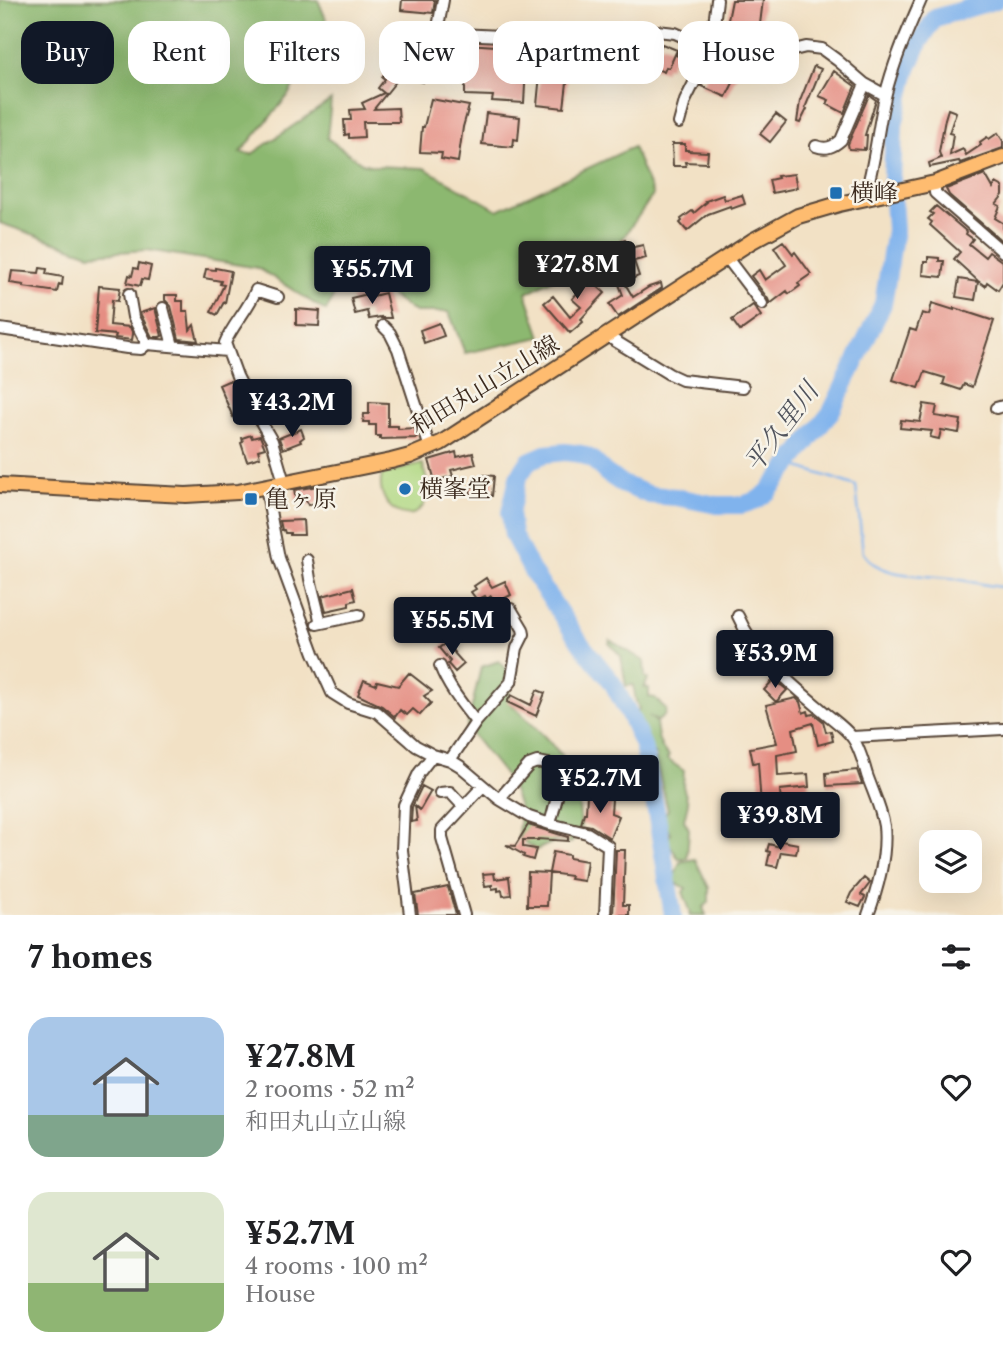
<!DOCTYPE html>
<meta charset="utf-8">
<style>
:root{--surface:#fff;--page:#f6f6f6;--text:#202124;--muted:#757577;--accent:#111827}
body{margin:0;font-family:"Libre Caslon Text","Noto Serif JP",serif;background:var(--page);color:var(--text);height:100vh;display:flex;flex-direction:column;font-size:26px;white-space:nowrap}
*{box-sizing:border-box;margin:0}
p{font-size:23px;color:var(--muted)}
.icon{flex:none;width:38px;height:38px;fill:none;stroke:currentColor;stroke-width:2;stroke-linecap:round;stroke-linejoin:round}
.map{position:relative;height:915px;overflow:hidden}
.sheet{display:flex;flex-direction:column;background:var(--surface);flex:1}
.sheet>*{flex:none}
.banner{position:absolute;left:21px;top:21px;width:962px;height:63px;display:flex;gap:14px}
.buttons{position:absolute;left:919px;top:830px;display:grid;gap:14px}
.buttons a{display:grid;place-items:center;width:63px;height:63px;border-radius:14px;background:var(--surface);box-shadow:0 7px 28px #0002;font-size:35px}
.price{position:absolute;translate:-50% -60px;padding:0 16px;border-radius:7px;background:var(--accent);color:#fff;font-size:23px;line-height:46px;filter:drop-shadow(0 2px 4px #0008)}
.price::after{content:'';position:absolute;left:50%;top:42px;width:21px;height:16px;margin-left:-10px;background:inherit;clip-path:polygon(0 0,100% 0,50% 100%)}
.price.selected{background:#222;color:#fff}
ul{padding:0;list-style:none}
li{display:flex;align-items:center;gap:21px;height:175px;padding:0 28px}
li span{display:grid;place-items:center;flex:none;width:196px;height:140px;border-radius:21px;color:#555}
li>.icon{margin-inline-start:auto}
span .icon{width:84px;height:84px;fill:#fffc;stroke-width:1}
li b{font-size:30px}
h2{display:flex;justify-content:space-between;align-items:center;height:84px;padding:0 28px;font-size:30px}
.tag{padding:0 24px;border-radius:21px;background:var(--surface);box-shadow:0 7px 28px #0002;font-size:24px;line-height:63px}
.tag.selected{background:var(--accent);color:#fff}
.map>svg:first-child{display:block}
.green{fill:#b0d882;stroke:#768150;stroke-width:2}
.forest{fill:#8cb870;stroke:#647147;stroke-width:2}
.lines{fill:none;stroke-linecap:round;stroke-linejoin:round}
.stream{stroke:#80b3ed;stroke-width:2.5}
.river{stroke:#80b3ed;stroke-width:18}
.building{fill:#e58e83}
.minor-casing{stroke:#564537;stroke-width:14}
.major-casing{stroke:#564537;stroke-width:18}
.minor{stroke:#fff;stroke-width:10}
.major{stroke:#febc70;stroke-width:14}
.poi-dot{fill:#1f6fb2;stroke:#f7f3e8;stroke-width:2.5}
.labels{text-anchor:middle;stroke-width:5;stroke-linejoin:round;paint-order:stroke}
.poi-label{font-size:24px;fill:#3b2a1e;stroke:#f7f3e8;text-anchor:start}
.street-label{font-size:24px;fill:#3b2a1e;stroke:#f7f3e8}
.water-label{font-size:26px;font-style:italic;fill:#50535c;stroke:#f7f3e8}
</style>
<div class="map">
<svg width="1003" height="915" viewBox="0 0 1003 915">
<rect width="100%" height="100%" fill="#f7f3e8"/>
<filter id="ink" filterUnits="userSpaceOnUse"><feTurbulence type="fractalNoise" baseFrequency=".0143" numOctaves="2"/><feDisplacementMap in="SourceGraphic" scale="14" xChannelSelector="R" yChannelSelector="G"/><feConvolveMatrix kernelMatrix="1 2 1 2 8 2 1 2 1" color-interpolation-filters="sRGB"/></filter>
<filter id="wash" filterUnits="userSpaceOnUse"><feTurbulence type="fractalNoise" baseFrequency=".00686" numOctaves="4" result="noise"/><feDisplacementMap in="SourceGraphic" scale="28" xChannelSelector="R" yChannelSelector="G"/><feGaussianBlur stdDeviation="1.57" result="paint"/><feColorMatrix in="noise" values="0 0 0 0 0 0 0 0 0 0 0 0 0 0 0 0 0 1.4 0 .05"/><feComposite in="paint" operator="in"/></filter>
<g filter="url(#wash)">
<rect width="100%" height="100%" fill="#f2e1c5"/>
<!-- green -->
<path class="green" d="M423 464C424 471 427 479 427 486 429 534 372 515 382 474Z"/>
<!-- forest -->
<path class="forest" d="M0 0H318L328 24 287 97 240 153 252 154 331 100 327 138 362 163 374 166 424 168 498 210 633 147 653 195 619 244 526 293 541 337 465 353 449 312H415L375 285 338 287 326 311 258 268 147 250 90 254 0 223Z
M610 640 644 661 645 677 648 679 644 688H649V697L655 698 666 709 665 715 658 721 649 716 656 722C657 734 659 748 669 756L667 759 684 771 683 786 688 803 684 820 689 829 687 858H678L666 839 671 834 668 830 666 831 662 816 668 810 656 762V756L644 743 636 723 637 719 635 713 639 709 636 701 633 685 626 686 621 656 609 643Z
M499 661 511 675 509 702 545 737 575 770 581 826 571 843 556 841 536 850 518 837 520 810 510 782 467 728 481 667Z
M695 859 709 888V902L703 908 706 915H690L691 913 683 892 686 888 672 881 680 862Z"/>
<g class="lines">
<!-- stream -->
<path class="stream" d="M790 464 856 486 863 553C880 579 923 574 949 578 967 580 985 586 1003 587"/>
<!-- river -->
<path class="river" d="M673 915 656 811 643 746 630 716 612 682 581 644 533 573 513 535 510 513 518 478 529 461 545 454 565 452 581 454 592 459 606 473 624 485 650 495 676 497 717 505H742L757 500 768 492 831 412 883 304 895 230 892 183 894 125 906 74 919 43 935 18 996 0"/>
</g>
<g id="blocks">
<!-- building -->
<path class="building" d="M402 0H435L433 13 401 10Z
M732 0H763L758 40 725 35Z
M409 35 432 39 429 60 427 59 423 82 414 80 421 48 398 79 374 109 398 108 399 122H363L364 137 349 138V134L345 135 344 120H351L350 110 365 109 362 103 384 93 378 88 385 79 382 77 395 58 406 65Z
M452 43 527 48 524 103 492 101 493 96 465 95V83L450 82Z
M662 44 677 50 669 68 666 67 664 72 649 66 656 51 658 52Z
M681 44 700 53 694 65 676 55Z
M542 54 570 57 564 108 537 105Z
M717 58 742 63 739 73H738L726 97 701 86 709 72 714 74Z
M814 66 821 69 805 108 807 109 800 123 797 122 800 101Z
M834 71 855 86 844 113 827 104 829 100 819 96Z
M869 95 876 100 865 135H867L866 149 864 148V150L849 149 848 144Z
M431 99 469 106 463 127 458 162 441 159 442 153 420 152 422 127H424Z
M948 109 956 112 949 133 953 134 950 155 963 149 966 155 981 145 980 142 987 137 989 139 998 133 1003 141V148L960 163 959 161 930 167 929 163 941 158 939 152 945 119Z
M486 113 520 117 518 140 514 139 513 147 482 144Z
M776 114 786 122 770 142 760 134Z
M672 144H685V150H688V151L708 152 707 163 685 162 686 166H673Z
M794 174 797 188 772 193 769 180 778 178 777 176Z
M985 174 993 188 996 183 1003 187V195L996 204 1000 206 995 218 1003 223V242L949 195 946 189Z
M723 195 725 200 742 195 745 204 731 209 730 206 708 214 687 231 680 223 682 221 681 219 692 211 694 213 707 202 706 201Z
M936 206 967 232 966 234 973 239 969 244 985 257 989 252 1003 262V282L998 290 987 282 985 286 978 281 954 259 960 252 930 225 932 222 928 219 933 214 930 212Z
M625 239 629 248 643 245 646 258 634 261 639 276 624 282 633 297 649 287 661 283 662 288 618 317 609 304 623 295 614 271 617 270 606 246Z
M783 241 793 254 795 252 811 274 798 283 800 286 789 294 787 291 770 304 768 299 751 276 759 270 765 280 786 265 774 247Z
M928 257 939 258V261H944L942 277 923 275 924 262H928Z
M139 263 151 266 148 280 142 279 140 286 127 283 129 275 132 276 134 268 138 269Z
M585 266 589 272 585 275 605 293 581 319 583 322 570 333 544 303 553 296 570 317 581 307 572 299 580 290 570 277Z
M40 268 47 269 46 274 63 277 62 285 59 284 57 292 23 287 24 285 10 283 12 271 39 273Z
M215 268 231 271 225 303 224 302 217 315 211 312 224 285 220 284 221 281 204 278 206 269 215 270Z
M959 279 978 282 975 300 956 297Z
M99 286 120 288 118 301 112 300 110 325 130 327 133 334 132 340 115 338 116 335 95 333Z
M372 293 373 296 385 293 391 318H381V317L369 319 367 311 355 314 351 298Z
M165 295H177V301H183V311H188L190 330 194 325 198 341 179 339 171 306 165 300Z
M932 303 954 310V308L994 321 972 387 964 384 961 390 943 384 945 378 925 372 919 388 893 380 910 329 916 331 922 313 929 315Z
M753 305 761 316 740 331 732 320Z
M155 308 162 336 160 337H152L140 313Z
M296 309 320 311 319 326 296 325Z
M439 323 444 336 424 343 420 330Z
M228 381H231L245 410 233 417 219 385Z
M290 394 294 410 270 414V411L264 412 259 403 261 402V400L278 397V398Z
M369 402 388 403V426H398V429L415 428 417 438 380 439V436H376V425H369V422H363L364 414H369Z
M924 404 937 406 935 416 961 420 959 433 941 430 939 439 930 437 932 431 900 428 901 420 920 422Z
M301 429 304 437 300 440 301 442 283 449 279 438Z
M251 435 252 438 260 436 265 448 258 450 260 457 247 461 241 443 243 442 242 438Z
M456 452 457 457 473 453 476 464 451 470 453 476 435 481 429 460Z
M484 475 494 476 492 496H471L470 487 483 485Z
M318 486 320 497 327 496 329 503 321 505 320 502 308 505 306 500 296 501 294 490Z
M303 520 304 535H290V533H285L284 530H282L280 521Z
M486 578 492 587 505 581 511 595 503 599 505 604 503 608 505 614 501 616 491 596 487 599 485 596 477 600 471 592 476 589 474 586Z
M353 588 356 600 349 602V606L326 611 322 596Z
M447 642 455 654 464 664 455 672 448 664 450 661 439 648Z
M409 673 432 691 424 696 431 703 420 715 413 709 407 715 400 710 395 717 382 706 358 695 364 680 376 685 377 681 398 686Z
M774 679 787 690 776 702 764 690Z
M537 690 545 693 536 716 507 702 511 695 531 705Z
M796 698 800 702 803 713 808 711 809 715 814 714 823 721 826 732 831 731 833 741 818 745 813 723 793 729 797 751 777 755 778 776 808 774 809 787 780 790 781 804 761 806 758 762 753 763 750 748 777 743 766 705Z
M857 770 862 784 827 786 826 773Z
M422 786 431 791 420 810 415 806 417 821 411 822 412 807Z
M587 795 602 796V798L612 799 611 813 619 816 610 838 591 826 581 824 584 813H586Z
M528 825 568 837V841L538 839V840H523V847L536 849 533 860 523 857 524 855 506 845 515 846Z
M781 841 798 844 796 854 781 852 777 867 767 865 770 852 767 851 769 844 780 847Z
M616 850H625L623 905H629V915H613Z
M553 852 569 855V858L587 861 584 881 570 879 571 876 549 873Z
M528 872 549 873 547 906H527Z
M494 873 495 879 509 877 511 895 503 896 502 890 498 891V888L492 889V885L485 886 483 874Z
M864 878 870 883 861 895 865 897 860 907 847 902 851 893Z
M448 887 456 915H418L415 894Z"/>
</g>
</g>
<g filter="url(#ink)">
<use href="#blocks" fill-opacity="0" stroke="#564537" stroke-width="2"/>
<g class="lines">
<!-- minor casing -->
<g class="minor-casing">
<path id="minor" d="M443 0 437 33 628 42 641 36 657 31 675 33 711 49 744 55H774L806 47 822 49 837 60 865 84 885 95
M679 123 685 101 711 49 717 0
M816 146C826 150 833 147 841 140L865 84
M935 183V193L1003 252
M864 198C875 166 877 131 885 97 893 63 907 32 921 0
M727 258 762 304
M129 294 133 317 147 344
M278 297 256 290C248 310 233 324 225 343L237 376 254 410 272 441 284 482
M163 308 173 346
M383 326 390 333 398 349 430 448
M0 329 127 348 141 349 147 344 227 351
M607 336 669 374 682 380 743 387
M996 408 1003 406
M266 486 272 522 279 558 314 653 332 693 348 703 377 712 416 746 433 755 450 760 460 766 499 799 529 817 550 824 587 833 608 846 605 915
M307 560 310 579 321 623
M738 616C755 655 791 684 823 711 832 719 844 727 851 736 858 744 864 764 867 775 873 792 881 808 884 826 887 855 878 888 868 915
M317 624 359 615
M440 666C448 687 462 704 476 722
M852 737 1003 729
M450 760 476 722 511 682 517 648 524 634 523 629 511 609
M440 793 450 792 463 806
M499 799 529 765 537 762 553 765
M550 824 562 778
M410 915 402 850 404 805 419 773 433 755
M464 915 442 838V830L483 786"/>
</g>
<!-- major casing -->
<g class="major-casing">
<path id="major" d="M0 485 145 493 186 495 238 492 391 461 410 456 441 443 752 241 798 216 839 204 935 183 1003 157"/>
</g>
<!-- minor -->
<use href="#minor" class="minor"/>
<!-- major -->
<use href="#major" class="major"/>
</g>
</g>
<!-- markers -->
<g class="poi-dot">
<rect x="829" y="186" width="14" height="14" rx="3.5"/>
<circle cx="405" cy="489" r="7"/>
<rect x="244" y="492" width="14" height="14" rx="3.5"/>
</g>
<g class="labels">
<!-- poi labels -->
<g class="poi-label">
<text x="850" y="201">横峰</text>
<text x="419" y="497">横峯堂</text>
<text x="265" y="507">亀ヶ原</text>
</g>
<!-- street labels -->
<g class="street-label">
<text transform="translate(485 385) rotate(-31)" y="8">和田丸山立山線</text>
</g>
<!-- water labels -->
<g class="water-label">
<text transform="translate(781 427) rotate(-53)" y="9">平久里川</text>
</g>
</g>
</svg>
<div class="buttons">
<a><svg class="icon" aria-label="layers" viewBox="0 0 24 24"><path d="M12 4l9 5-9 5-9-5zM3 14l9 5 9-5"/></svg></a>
</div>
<b class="price selected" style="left:577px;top:301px">¥27.8M</b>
<b class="price" style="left:372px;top:306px">¥55.7M</b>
<b class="price" style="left:292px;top:439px">¥43.2M</b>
<b class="price" style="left:452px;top:657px">¥55.5M</b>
<b class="price" style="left:775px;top:690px">¥53.9M</b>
<b class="price" style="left:600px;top:815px">¥52.7M</b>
<b class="price" style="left:780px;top:852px">¥39.8M</b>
<div class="banner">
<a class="tag selected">Buy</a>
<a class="tag">Rent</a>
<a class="tag">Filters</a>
<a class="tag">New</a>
<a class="tag">Apartment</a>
<a class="tag">House</a>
</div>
</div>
<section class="sheet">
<h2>7 homes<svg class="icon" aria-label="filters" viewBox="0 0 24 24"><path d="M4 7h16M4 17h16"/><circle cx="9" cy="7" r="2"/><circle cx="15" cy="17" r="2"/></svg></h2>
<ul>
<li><span style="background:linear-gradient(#a9c7e8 70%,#7fa58c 0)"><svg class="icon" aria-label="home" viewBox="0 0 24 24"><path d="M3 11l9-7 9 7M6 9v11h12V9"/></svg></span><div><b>¥27.8M</b><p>2 rooms · 52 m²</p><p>和田丸山立山線</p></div><svg class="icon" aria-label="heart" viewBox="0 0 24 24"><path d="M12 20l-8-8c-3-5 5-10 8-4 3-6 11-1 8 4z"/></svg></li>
<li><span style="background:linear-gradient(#dfe7d0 65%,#8fb573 0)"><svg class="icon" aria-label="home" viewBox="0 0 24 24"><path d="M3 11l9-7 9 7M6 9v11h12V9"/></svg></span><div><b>¥52.7M</b><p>4 rooms · 100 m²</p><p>House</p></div><svg class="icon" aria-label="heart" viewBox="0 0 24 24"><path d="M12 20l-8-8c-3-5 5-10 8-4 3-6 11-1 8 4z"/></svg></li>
</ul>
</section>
